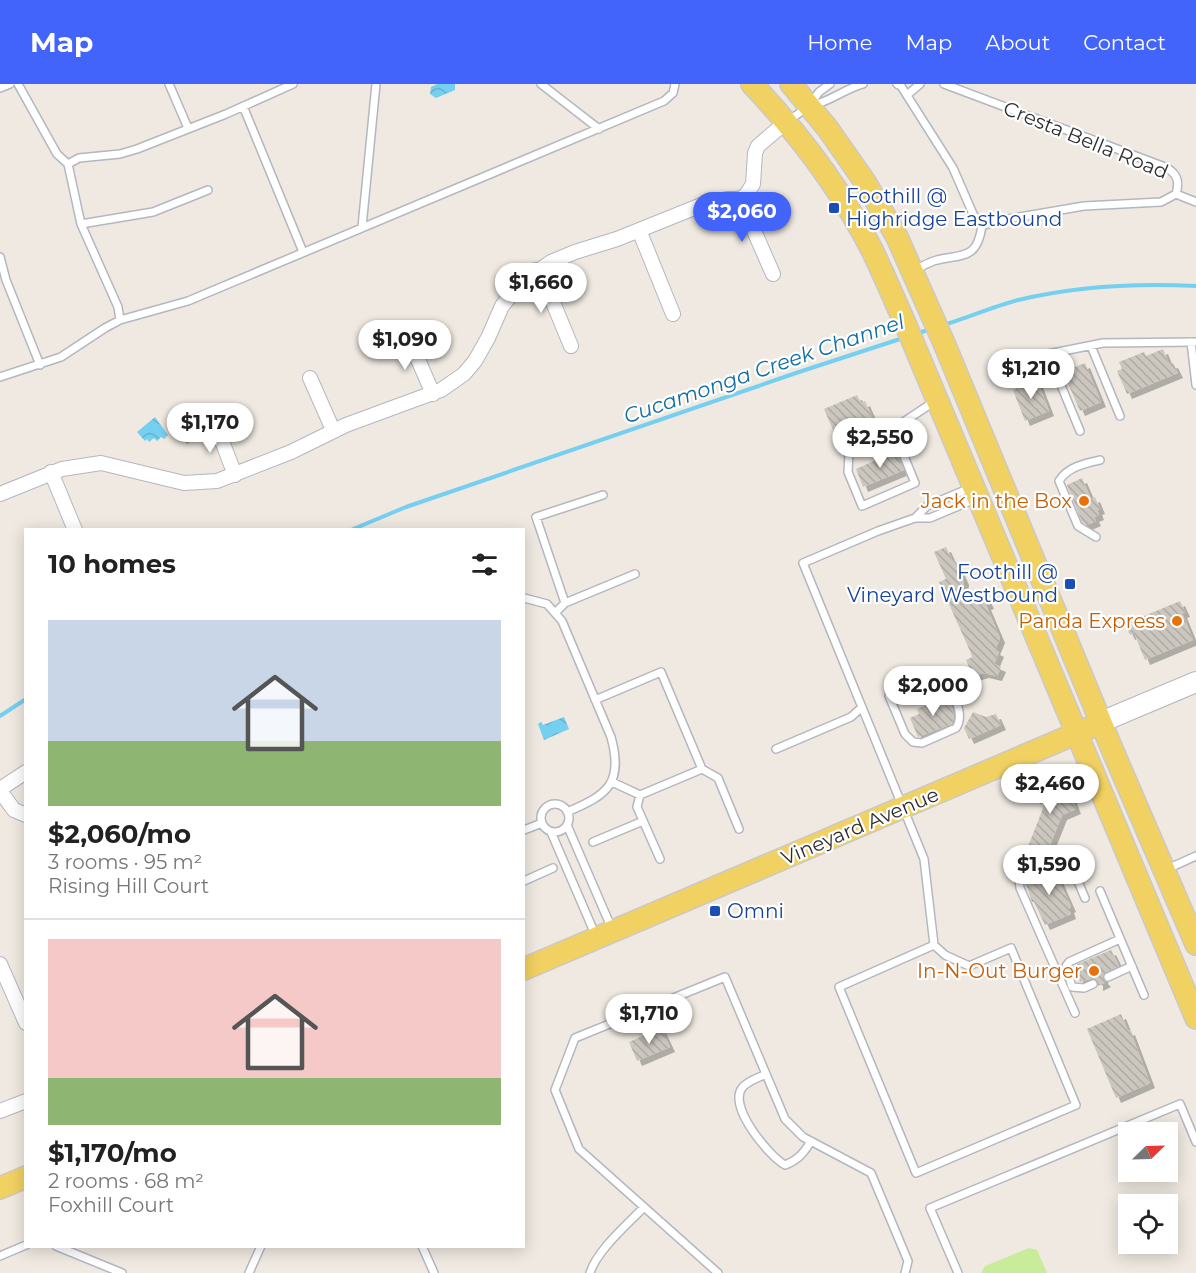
<!DOCTYPE html>
<meta charset="utf-8">
<style>
:root{--surface:#fff;--page:#f6f6f6;--text:#222;--muted:#767676;--line:#e0e0e0;--accent:#4264fb}
body{margin:0;font-family:Montserrat,sans-serif;background:var(--page);color:var(--text);height:100vh;display:flex;flex-direction:column;font-size:22px;white-space:nowrap}
*{box-sizing:border-box;margin:0}
p{font-size:20px;color:var(--muted)}
.icon{flex:none;width:33px;height:33px;fill:none;stroke:currentColor;stroke-width:2;stroke-linecap:round;stroke-linejoin:round}
.map{position:relative;flex:1;overflow:hidden}
.sheet{position:absolute;left:24px;top:444px;width:501px;height:720px;display:flex;flex-direction:column;background:var(--surface);border-radius:0px;box-shadow:0 3px 15px #0003}
.sheet>*{flex:none}
.needle{width:39px;rotate:67deg}
.tools{position:absolute;left:1118px;top:1038px;display:grid;gap:12px}
.tools a{display:grid;place-items:center;width:60px;height:60px;border-radius:0px;background:var(--surface);box-shadow:0 3px 15px #0003;font-size:30px}
.price{position:absolute;translate:-50% -51px;padding:0 14px;border-radius:21px;background:#fff;color:#222;font-size:20px;line-height:39px;filter:drop-shadow(0 2px 3px #0008)}
.price::after{content:'';position:absolute;left:50%;top:36px;width:18px;height:14px;margin-left:-9px;background:inherit;clip-path:polygon(0 0,100% 0,50% 100%)}
.price.current{background:var(--accent);color:#fff}
ul{padding:0;list-style:none}
li{display:grid;align-content:center;gap:12px;height:318px;padding:0 24px}
li+li{border-top:2px solid var(--line)}
li span{display:grid;place-items:center;height:186px;border-radius:0px;color:#555}
li>.icon{margin-inline-start:auto}
span .icon{width:108px;height:108px;fill:#fffc;stroke-width:1}
li b{font-size:26px}
h2{display:flex;justify-content:space-between;align-items:center;height:72px;padding:0 24px;font-size:26px}
header{display:flex;align-items:center;gap:36px;box-sizing:border-box;height:84px;padding:0 30px;background:var(--accent);color:#fff}
header strong{font-size:28px}
nav{display:flex;gap:33px;margin-inline-start:auto;font-size:21px}
.map>svg:first-child{display:block}
.pitch{fill:#c9ec9a}
.water{fill:url(#water-waves)}
.lines{fill:none;stroke-linecap:round;stroke-linejoin:round}
.stream{stroke:#75cff0;stroke-width:4}
.building{fill:url(#building-back-hatch);filter:url(#shadow)}
.service-casing{stroke:#b4b7c1;stroke-width:10}
.minor-casing{stroke:#b4b7c1;stroke-width:16}
.secondary-casing{stroke:#b4b7c1;stroke-width:22}
.primary-casing{stroke:#c9c9c9;stroke-width:24}
.service{stroke:#fff;stroke-width:7}
.minor{stroke:#fff;stroke-width:14}
.secondary{stroke:#fff;stroke-width:20}
.primary{stroke:#f2d163;stroke-width:21}
.transit-dot{fill:#1a4fb4;stroke:#fff;stroke-width:2}
.food-dot{fill:#e8710a;stroke:#fff;stroke-width:2}
.labels{text-anchor:middle;stroke-width:4.5;stroke-linejoin:round;paint-order:stroke}
.street-label{font-size:20px;fill:#2e2e2e;stroke:#fff}
.transit-label{font-size:20px;fill:#164399;stroke:#fff;text-anchor:start}
.food-label{font-size:20px;fill:#c56008;stroke:#fff;text-anchor:end}
.water-label{font-size:21px;font-style:italic;fill:#0d6fa3;stroke:#fff}
</style>
<header>
<strong>Map</strong>
<nav><a>Home</a><a>Map</a><a>About</a><a>Contact</a></nav>
</header>
<div class="map">
<svg width="1196" height="1189" viewBox="0 0 1196 1189">
<defs>
<pattern id="water-waves" width="16" height="10" patternUnits="userSpaceOnUse" patternTransform="scale(1.5)"><rect width="16" height="10" fill="#75cff0"/><path d="M0 5q4-4 8 0t8 0" fill="none" stroke="#66b2ce"/></pattern>
<pattern id="building-back-hatch" width="6" height="6" patternUnits="userSpaceOnUse" patternTransform="scale(1.5)"><rect width="6" height="6" fill="#cbc7bf"/><path d="M-1 5l2 2M0 0l6 6M5-1l2 2" fill="none" stroke="#afaba4"/></pattern>
<filter id="shadow"><feDropShadow dx="5" dy="5" stdDeviation="0" flood-color="#0004"/></filter>
</defs>
<rect width="100%" height="100%" fill="#efe9e1"/>
<!-- pitch -->
<path class="pitch" d="M1029 1164 1037 1166 1047 1189H981L985 1182Z"/>
<!-- water -->
<path class="water" d="M437 0H455V6L436 14 430 10 431 3Z
M155 333 168 351 164 355 161 353 157 357 154 354 149 358 147 355 145 357 137 348Z
M564 633 569 645 544 656 538 640 541 638 543 641Z"/>
<g class="lines">
<!-- stream -->
<path class="stream" d="M944 241C969 233 993 223 1018 216 1077 202 1136 199 1196 202
M916 250 931 245
M351 446 406 423 799 288 903 254
M0 632 26 615"/>
</g>
<!-- building -->
<path class="building" d="M1163 265 1169 280 1173 279 1178 289 1127 310 1117 287 1122 285 1119 278 1144 268 1146 272Z
M1085 279 1101 318 1080 327 1063 288Z
M1037 296 1049 327 1025 337 1013 306Z
M857 311 861 319 865 317 875 340 867 344 869 347 839 360 824 325Z
M181 337 190 349 182 355 173 343Z
M896 367 904 386 863 403 856 385Z
M1082 394 1091 415 1095 413 1100 425 1097 426 1099 431 1094 433 1096 437 1087 441 1082 438 1067 401Z
M946 463 952 476 956 478 964 496 961 517 983 507 989 520 986 521 1000 554 995 566 999 568 994 580 1001 583 997 592 984 589 973 592 966 576 972 573 970 567 939 498 946 495 934 468Z
M1180 517 1185 528 1182 529 1193 556 1145 576 1134 549 1130 551 1125 540Z
M950 614 954 632 952 640 918 653 910 634 919 630 917 625 941 615 942 618Z
M973 628 986 633 996 630 1001 641 969 655 964 644Z
M1054 697 1067 702 1076 725 1062 731 1046 771 1043 772 1027 765 1049 709 1035 715 1031 707Z
M1048 784 1050 789 1055 787 1071 823 1069 824 1071 830 1045 841 1034 818H1032L1025 797 1039 791 1038 788Z
M1111 866 1119 882 1104 889 1103 895 1106 898 1098 902V897L1093 894 1080 898 1073 882Z
M1121 930 1128 947 1130 946 1150 999 1116 1014 1087 945Z
M661 944 670 963 637 977 629 958Z"/>
<g class="lines">
<!-- service casing -->
<g class="service-casing">
<path id="service" d="M18 0 57 70 68 80 81 140 118 223 120 236
M169 0 188 44
M541 0 599 45
M897 0 901 2 953 84 973 130 982 142C977 175 964 170 937 176 929 178 921 183 914 186
M944 0 1165 83C1177 89 1180 97 1176 110
M0 4 10 0
M907 11 920 0
M814 21C832 16 845 5 863 0
M243 22 303 168
M788 37 809 22 819 8 830 0
M68 80 79 74 120 70 137 65 226 30 293 0
M1176 110 1196 118
M81 140 153 128 208 106
M982 142 996 137 1084 122 1161 118 1176 110
M362 143 376 0
M0 173 6 196 40 281
M1191 258 1196 301
M1091 262 1120 332
M1048 270 1080 347
M1020 274 1048 270 1103 259 1196 258
M0 293 61 273 105 244 120 236 188 217 664 17 673 9 675 0
M893 345 915 399 862 422 848 388 849 369 896 343 935 317
M915 434 927 422 970 404
M1096 453 1078 442 1059 397C1067 383 1086 379 1100 376
M524 514 547 520 562 537 611 653C624 700 607 711 567 728
M565 519 635 490
M556 528 565 519 536 433 603 411
M889 612 905 650 913 658 922 659 956 644C967 629 948 606 950 587
M595 616 661 588 702 685
M776 665 851 633 861 624
M612 698 640 711 702 685 718 694 739 745
M640 711 637 723 660 775
M541 734a14 14 0 1 1 28 0a14 14 0 1 1-28 0Z
M567 741 612 845
M524 746 542 739
M551 748 595 850
M593 758 643 737
M1165 786 1196 772
M524 797 553 784
M1100 807 1144 911
M934 861 945 871 969 882 1011 864 1076 1021 916 1089 839 903Z
M934 861 924 775 803 479 878 447 915 434H930L975 415
M1108 893 1132 882
M1093 900 1084 904 1072 903 1066 882 1069 878 1120 855
M1075 929 1020 804C1016 780 1030 781 1049 776 1055 775 1061 771 1066 769L1085 814
M766 990C758 994 747 997 742 1004 728 1023 769 1072 785 1081 798 1076 804 1069 811 1057
M56 1162 122 1189
M422 1162 434 1189
M0 1172 26 1161
M249 1189 261 1162
M590 1189C597 1166 628 1140 644 1123
M718 1189 579 1065 555 1006 575 954 725 893 785 1035 803 1053 871 1089 908 1177 905 1189
M958 1189 930 1124 1180 1020 1196 1058"/>
</g>
<!-- minor casing -->
<g class="minor-casing">
<path id="minor" d="M740 115 773 190
M639 146 673 230
M536 186 552 216 571 262
M407 250 433 310
M310 294 333 346
M214 336 235 391
M51 388 75 446
M0 410 62 385 101 379 184 399 217 397 291 368 346 341 441 306 464 290 475 277 488 254 502 222 523 197 551 178 575 168 617 155 704 120 727 115H740L746 111 753 100 755 69 758 62 786 38
M0 705 26 688
M0 707 14 726 26 731
M0 880 26 939
M0 1027 26 1017"/>
</g>
<!-- secondary casing -->
<g class="secondary-casing">
<path id="secondary" d="M1101 638 1196 598"/>
</g>
<!-- primary casing -->
<g class="primary-casing">
<path id="primary" d="M752 0C799 50 842 107 873 168 885 193 896 219 907 244L1196 934
M791 0 828 45 865 98 897 153 944 259 1112 665 1196 860
M524 885 1089 644
M0 1104 26 1093"/>
</g>
<!-- service -->
<use href="#service" class="service"/>
<!-- minor -->
<use href="#minor" class="minor"/>
<!-- secondary -->
<use href="#secondary" class="secondary"/>
<!-- primary -->
<use href="#primary" class="primary"/>
</g>
<!-- markers -->
<g class="transit-dot">
<rect x="828" y="118" width="12" height="12" rx="3"/>
<rect x="1064" y="494" width="12" height="12" rx="3"/>
<rect x="709" y="821" width="12" height="12" rx="3"/>
</g>
<g class="food-dot">
<circle cx="1084" cy="417" r="6"/>
<circle cx="1177" cy="537" r="6"/>
<circle cx="1094" cy="887" r="6"/>
</g>
<g class="labels">
<!-- street labels -->
<g class="street-label">
<text transform="translate(1086 56) rotate(22)" y="7">Cresta Bella Road</text>
<text transform="translate(860 742) rotate(-23)" y="7">Vineyard Avenue</text>
</g>
<!-- transit labels -->
<g class="transit-label">
<text x="846" y="119">Foothill @<tspan x="846" dy="23">Highridge Eastbound</tspan></text>
<text x="1058" y="495" text-anchor="end">Foothill @<tspan x="1058" dy="23">Vineyard Westbound</tspan></text>
<text x="727" y="834">Omni</text>
</g>
<!-- food labels -->
<g class="food-label">
<text x="1072" y="424">Jack in the Box</text>
<text x="1165" y="544">Panda Express</text>
<text x="1082" y="894">In-N-Out Burger</text>
</g>
<!-- water labels -->
<g class="water-label">
<text transform="translate(764 285) rotate(-19)" y="7">Cucamonga Creek Channel</text>
</g>
</g>
</svg>
<div class="tools">
<a><svg class="needle" viewBox="-14 -14 28 28"><path d="M0-13l5 13h-10z" fill="#e53935"/><path d="M0 13l5-13h-10z" fill="#767676"/></svg></a>
<a><svg class="icon" aria-label="locate" viewBox="0 0 24 24"><circle cx="12" cy="12" r="6"/><path d="M12 2v4M12 18v4M2 12h4M18 12h4"/></svg></a>
</div>
<b class="price current" style="left:742px;top:159px">$2,060</b>
<b class="price" style="left:541px;top:230px">$1,660</b>
<b class="price" style="left:405px;top:287px">$1,090</b>
<b class="price" style="left:1031px;top:316px">$1,210</b>
<b class="price" style="left:210px;top:370px">$1,170</b>
<b class="price" style="left:880px;top:385px">$2,550</b>
<b class="price" style="left:933px;top:633px">$2,000</b>
<b class="price" style="left:1050px;top:731px">$2,460</b>
<b class="price" style="left:1049px;top:812px">$1,590</b>
<b class="price" style="left:649px;top:961px">$1,710</b>
<section class="sheet">
<h2>10 homes<svg class="icon" aria-label="filters" viewBox="0 0 24 24"><path d="M4 7h16M4 17h16"/><circle cx="9" cy="7" r="2"/><circle cx="15" cy="17" r="2"/></svg></h2>
<ul>
<li><span style="background:linear-gradient(#c9d6e8 65%,#8fb573 0)"><svg class="icon" aria-label="home" viewBox="0 0 24 24"><path d="M3 11l9-7 9 7M6 9v11h12V9"/></svg></span><div><b>$2,060/mo</b><p>3 rooms · 95 m²</p><p>Rising Hill Court</p></div></li>
<li><span style="background:linear-gradient(#f6c9c9 75%,#8fb573 0)"><svg class="icon" aria-label="home" viewBox="0 0 24 24"><path d="M3 11l9-7 9 7M6 9v11h12V9"/></svg></span><div><b>$1,170/mo</b><p>2 rooms · 68 m²</p><p>Foxhill Court</p></div></li>
</ul>
</section>
</div>
